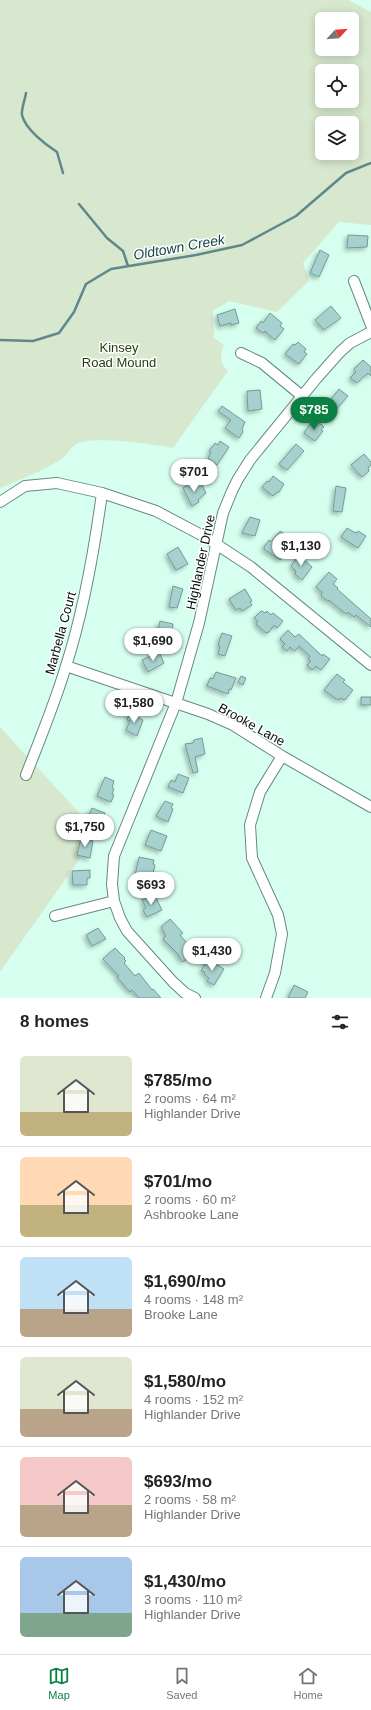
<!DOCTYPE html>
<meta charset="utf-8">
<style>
:root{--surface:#fff;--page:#f2f2f2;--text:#222;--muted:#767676;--line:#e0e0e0;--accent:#0b8043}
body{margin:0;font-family:Arial,sans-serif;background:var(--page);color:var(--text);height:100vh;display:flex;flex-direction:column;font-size:15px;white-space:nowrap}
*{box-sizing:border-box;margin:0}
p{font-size:13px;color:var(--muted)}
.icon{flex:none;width:22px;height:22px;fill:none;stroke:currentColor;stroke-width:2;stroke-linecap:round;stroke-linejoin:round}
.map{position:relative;height:998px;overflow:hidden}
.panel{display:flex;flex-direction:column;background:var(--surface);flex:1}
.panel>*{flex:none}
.needle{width:26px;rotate:64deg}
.fabs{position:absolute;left:315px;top:12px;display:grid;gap:8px}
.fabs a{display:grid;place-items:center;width:44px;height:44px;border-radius:6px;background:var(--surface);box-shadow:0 2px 10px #0003;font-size:20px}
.price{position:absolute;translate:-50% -34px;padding:0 9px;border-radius:14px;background:#fff;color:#222;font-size:13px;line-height:26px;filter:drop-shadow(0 1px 2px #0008)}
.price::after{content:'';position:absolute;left:50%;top:24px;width:12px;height:9px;margin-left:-6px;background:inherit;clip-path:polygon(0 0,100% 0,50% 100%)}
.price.current{background:var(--accent);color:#fff}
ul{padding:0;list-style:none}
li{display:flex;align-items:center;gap:12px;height:100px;padding:0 20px}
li+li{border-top:1px solid var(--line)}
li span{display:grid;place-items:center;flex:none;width:112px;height:80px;border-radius:6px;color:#555}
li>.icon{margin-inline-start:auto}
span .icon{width:48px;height:48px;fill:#fffc;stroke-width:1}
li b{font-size:17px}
h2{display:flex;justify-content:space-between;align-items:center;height:48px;padding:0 20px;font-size:17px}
.tabs{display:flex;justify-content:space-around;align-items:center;height:56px;border-top:1px solid var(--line);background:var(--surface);font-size:11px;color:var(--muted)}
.tabs a{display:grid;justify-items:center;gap:2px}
.tabs .current{color:var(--accent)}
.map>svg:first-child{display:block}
.green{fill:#d7e8ce;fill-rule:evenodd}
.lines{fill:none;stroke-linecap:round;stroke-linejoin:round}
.stream{stroke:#60878c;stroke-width:2.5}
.building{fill:#a7d1ce;stroke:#739b98;filter:url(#shadow)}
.minor-casing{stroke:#668a7e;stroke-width:12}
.minor{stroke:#fff;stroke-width:10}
.labels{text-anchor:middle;stroke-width:3;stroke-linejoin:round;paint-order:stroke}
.park-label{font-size:13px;fill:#1f3c08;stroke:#fff}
.street-label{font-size:13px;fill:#030e0a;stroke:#fff}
.water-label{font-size:14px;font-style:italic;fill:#16444b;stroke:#fff}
</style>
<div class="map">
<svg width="371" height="998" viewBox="0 0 371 998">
<defs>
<filter id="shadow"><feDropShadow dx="-2.5" dy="2.5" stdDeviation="2" flood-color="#0004"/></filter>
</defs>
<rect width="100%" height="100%" fill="#d7fff0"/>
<!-- green -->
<path class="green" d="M0 0H348L371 12V225L339 222 303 263 309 281 277 312 229 301 213 311 214 338 224 345C219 355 220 364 228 371L173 448C154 444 91 435 76 444 70 448 67 456 61 459 42 472 21 479 0 488ZM322 19H352V49H322ZM322 71H352V101H322ZM322 123H352V153H322Z
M0 727 98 833 0 972Z"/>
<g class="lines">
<!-- stream -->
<path class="stream" d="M26 93C25 100 21 109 22 115 25 129 46 145 57 152L63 173
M79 204 107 238 123 251 128 266
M0 340 33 341 59 333 74 312 86 284 111 269 196 255 242 245 296 216 346 173 371 163"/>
</g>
<!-- building -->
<path class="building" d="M348 235 368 236 367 247 347 248Z
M320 250 329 255 319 277 310 273Z
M331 306 341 318 324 330 315 320Z
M235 309 239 323 231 325V323L220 326 217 315Z
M270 313 282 323 280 326 284 329 275 340 265 331 263 333 256 328 261 321 263 323Z
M298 342 306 349 304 352 307 354 299 364 285 354 293 344 295 345Z
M363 360 371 367V376L368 373 357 383 350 378 356 372 354 369Z
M339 389 348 396 331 415 324 408Z
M260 390 262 409 248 411 247 391Z
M222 406 245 422 242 429 243 432 239 438 225 428 231 420 218 411Z
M317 421 324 427 321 430 323 431 315 441 304 433 311 423 314 425Z
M220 441 229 447 217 465 208 458 211 452 209 451 215 443 218 445Z
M296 444 304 451 287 470 279 464Z
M364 454 371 462V465L368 468 369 471 362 477 351 465Z
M273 476 284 484 279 492 276 493 273 496 262 487 267 481 269 482Z
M192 482 195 486 201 483 206 493 198 500 199 502 192 506 183 488Z
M336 486 346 488 342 512 333 511Z
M250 517 260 520 255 536 242 533Z
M347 528 354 532 357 533 358 531 366 536 358 548 341 537Z
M280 531 285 534 276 546 285 554 280 560 264 549V547L269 540 271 542Z
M178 547 188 564 176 570 167 554Z
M299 555 312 567 302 580 295 574 296 571 291 566Z
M329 572 337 579 333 584 338 588 337 589 371 619V627L356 615 354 617 348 612 346 614 329 600 328 601 321 596 322 592 316 587Z
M173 586 183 589 177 608 169 607Z
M245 589 252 601 250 602 252 605 242 611 240 608 236 610 229 599Z
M261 611 266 613 267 611 271 615 273 613 283 621 277 628 274 625 269 632 266 633 256 624 258 621 254 618Z
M160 621 173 624 171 638 157 635Z
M288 630 295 637 299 634 322 656 323 654 330 659 321 670 316 666 312 670 307 665 311 661 308 659 310 656 299 646 295 651 290 647 287 651 282 647 285 644 280 639Z
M222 633 232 636 225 656 218 654 220 646 218 645Z
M159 652 164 663 148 672 142 660Z
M216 672 236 678 231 690 229 689 228 694 207 686 210 678 213 679Z
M337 674 345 680 343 682 353 690 345 700 340 698 338 700 324 690Z
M241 676 246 678 243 685 238 682Z
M361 697H371V705H361Z
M130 712 137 715V717L143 720 137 736 126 730 130 721 127 720Z
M202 738 205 754 195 757 198 772 193 773 185 744 193 743 194 740Z
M178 774 189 778 183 793 168 787 171 780 175 782Z
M105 777 114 781 112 788 114 789 112 794 114 795 111 802 97 796Z
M165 801 173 804 171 808 173 809 168 822 156 816Z
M92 808 105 813 99 832 84 826Z
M151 830 167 836 161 851 145 845Z
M81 838 93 841 90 858 77 855Z
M139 857 154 860 153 864 155 865 153 874 146 872 144 881 134 880Z
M90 870V878H87V885H73L72 871Z
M154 894 162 910 147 917 143 910 146 908 142 900Z
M170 919 183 933 180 935 195 952 183 962 178 956 179 955 163 939 166 936 161 927Z
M98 928 106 939 92 946 86 935Z
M115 948 125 958 124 959 126 961 124 963 135 976 139 973 152 990 153 989 161 998H139L132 990 130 992 117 977 119 976 103 959Z
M208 959 224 969 214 985 207 981 209 978 204 974 205 972 201 971Z
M294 985 308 992 305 998H288Z"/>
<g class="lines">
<!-- minor casing -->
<g class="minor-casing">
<path id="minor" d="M354 281 371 325
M241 353 262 363 302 396
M0 502 25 486 57 483 102 493 156 511 207 538 251 567 371 665
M66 666 208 714 233 725 282 756 371 807
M26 775C40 739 55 703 66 666 84 610 94 552 102 493
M55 916 114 901
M195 998 185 993 173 982 127 931 120 918 114 901 112 884 114 856 176 703 199 623 223 513 232 491 238 479 250 460 316 379 340 352 350 343 371 332
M266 998 275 973 282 934 278 915 252 858 250 825 260 792 282 756"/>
</g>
<!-- minor -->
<use href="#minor" class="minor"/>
</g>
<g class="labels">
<!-- park labels -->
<g class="park-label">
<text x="119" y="352">Kinsey<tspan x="119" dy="15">Road Mound</tspan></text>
</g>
<!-- street labels -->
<g class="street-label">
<text transform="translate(200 562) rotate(-78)" y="5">Highlander Drive</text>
<text transform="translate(60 633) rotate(-75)" y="5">Marbella Court</text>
<text transform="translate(252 724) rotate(29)" y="5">Brooke Lane</text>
</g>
<!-- water labels -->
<g class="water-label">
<text transform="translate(179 247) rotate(-10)" y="5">Oldtown Creek</text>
</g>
</g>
</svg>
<div class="fabs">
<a><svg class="needle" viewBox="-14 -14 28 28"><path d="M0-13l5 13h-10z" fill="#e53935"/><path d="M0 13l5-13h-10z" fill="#767676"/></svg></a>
<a><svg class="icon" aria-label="locate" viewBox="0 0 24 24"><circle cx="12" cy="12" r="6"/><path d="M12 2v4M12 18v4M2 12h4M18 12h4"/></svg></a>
<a><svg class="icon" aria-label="layers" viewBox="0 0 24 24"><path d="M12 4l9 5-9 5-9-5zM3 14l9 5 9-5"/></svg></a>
</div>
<b class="price current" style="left:314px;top:431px">$785</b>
<b class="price" style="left:194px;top:493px">$701</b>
<b class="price" style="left:301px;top:567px">$1,130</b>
<b class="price" style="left:153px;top:662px">$1,690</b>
<b class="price" style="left:134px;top:724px">$1,580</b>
<b class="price" style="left:85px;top:848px">$1,750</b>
<b class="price" style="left:151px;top:906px">$693</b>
<b class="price" style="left:212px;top:972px">$1,430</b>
</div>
<section class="panel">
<h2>8 homes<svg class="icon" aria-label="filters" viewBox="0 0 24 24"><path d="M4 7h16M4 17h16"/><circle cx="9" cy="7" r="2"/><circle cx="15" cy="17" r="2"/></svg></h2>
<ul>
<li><span style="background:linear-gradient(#dfe7d0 70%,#c2b280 0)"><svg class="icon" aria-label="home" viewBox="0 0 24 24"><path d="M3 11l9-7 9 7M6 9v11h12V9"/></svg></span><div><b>$785/mo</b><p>2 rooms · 64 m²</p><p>Highlander Drive</p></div></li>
<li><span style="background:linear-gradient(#ffd9b3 60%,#c2b280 0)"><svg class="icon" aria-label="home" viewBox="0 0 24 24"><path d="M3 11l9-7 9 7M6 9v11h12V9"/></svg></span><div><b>$701/mo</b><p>2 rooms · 60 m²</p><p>Ashbrooke Lane</p></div></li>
<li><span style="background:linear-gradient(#bfe0f5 65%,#b9a48a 0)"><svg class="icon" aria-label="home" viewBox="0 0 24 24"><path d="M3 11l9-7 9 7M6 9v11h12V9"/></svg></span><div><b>$1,690/mo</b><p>4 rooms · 148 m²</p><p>Brooke Lane</p></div></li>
<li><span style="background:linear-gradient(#dfe7d0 65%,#b9a48a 0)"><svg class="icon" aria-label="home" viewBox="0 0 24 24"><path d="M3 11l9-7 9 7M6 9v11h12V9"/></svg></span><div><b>$1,580/mo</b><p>4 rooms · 152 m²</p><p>Highlander Drive</p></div></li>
<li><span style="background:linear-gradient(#f6c9c9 60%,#b9a48a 0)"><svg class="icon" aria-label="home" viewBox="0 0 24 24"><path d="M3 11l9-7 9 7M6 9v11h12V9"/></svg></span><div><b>$693/mo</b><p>2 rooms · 58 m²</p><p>Highlander Drive</p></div></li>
<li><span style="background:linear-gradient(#a9c7e8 70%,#7fa58c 0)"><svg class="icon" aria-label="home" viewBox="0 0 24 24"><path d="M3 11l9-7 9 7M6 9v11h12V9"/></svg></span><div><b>$1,430/mo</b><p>3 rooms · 110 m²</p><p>Highlander Drive</p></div></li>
</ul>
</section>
<nav class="tabs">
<a class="current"><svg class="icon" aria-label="map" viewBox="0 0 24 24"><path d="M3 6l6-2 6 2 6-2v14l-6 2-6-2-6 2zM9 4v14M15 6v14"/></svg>Map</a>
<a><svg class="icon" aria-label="saved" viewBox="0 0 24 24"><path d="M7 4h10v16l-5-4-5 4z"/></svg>Saved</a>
<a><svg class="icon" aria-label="home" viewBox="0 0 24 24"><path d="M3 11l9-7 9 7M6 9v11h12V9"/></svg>Home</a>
</nav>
